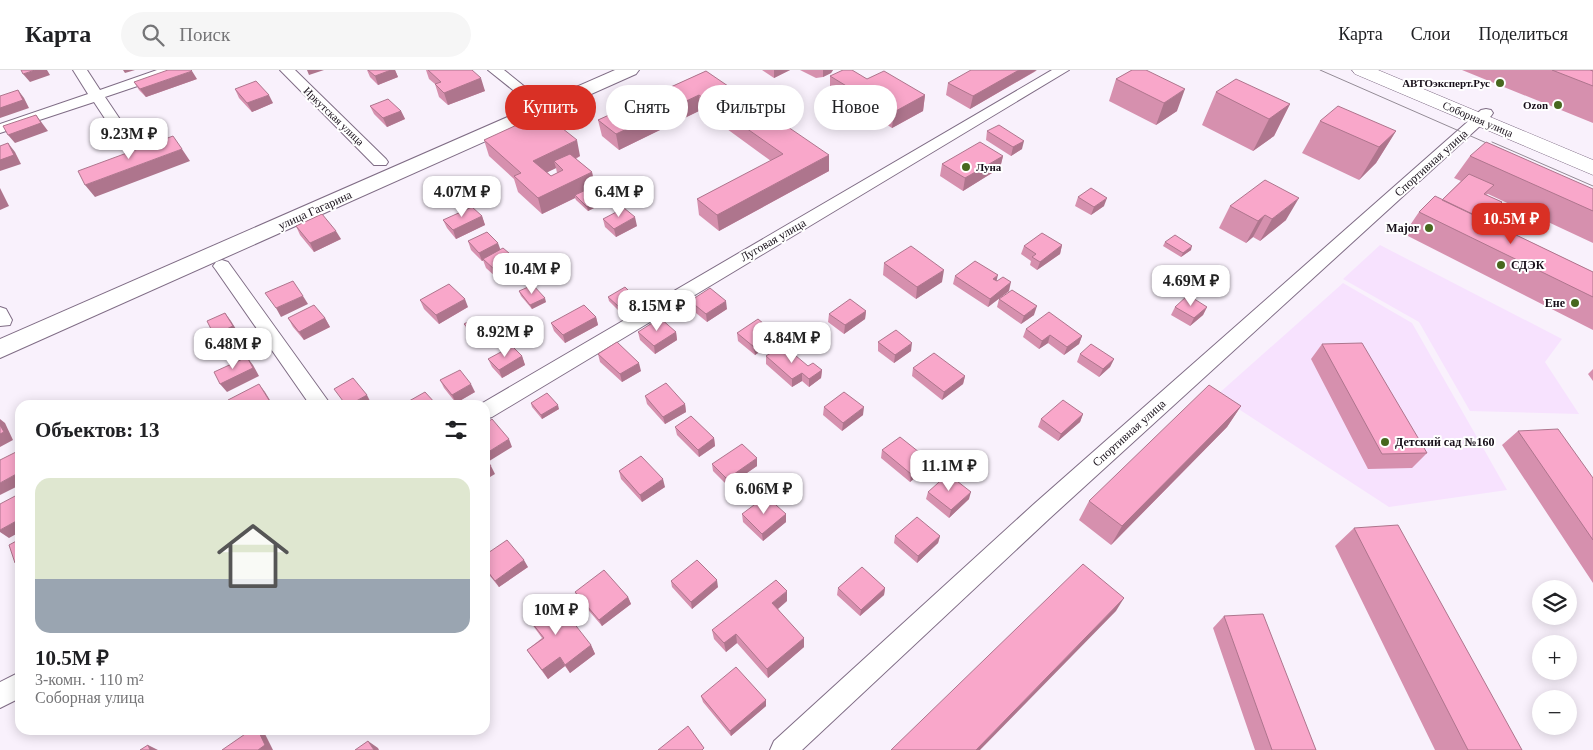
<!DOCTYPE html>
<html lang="ru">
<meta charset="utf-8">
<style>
:root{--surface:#fff;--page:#f6f6f6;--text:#202124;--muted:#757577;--line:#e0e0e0;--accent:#d93025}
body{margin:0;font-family:"Times New Roman",serif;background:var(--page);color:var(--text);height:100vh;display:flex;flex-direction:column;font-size:19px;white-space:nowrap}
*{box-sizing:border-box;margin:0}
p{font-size:16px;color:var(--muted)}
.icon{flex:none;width:28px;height:28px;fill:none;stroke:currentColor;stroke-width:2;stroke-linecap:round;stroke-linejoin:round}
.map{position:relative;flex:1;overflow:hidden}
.details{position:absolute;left:15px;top:330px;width:475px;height:335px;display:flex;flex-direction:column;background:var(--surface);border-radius:15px;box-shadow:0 2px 12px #0003}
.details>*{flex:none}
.hud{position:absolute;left:505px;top:15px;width:475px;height:45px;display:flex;gap:10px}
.tools{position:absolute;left:1532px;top:510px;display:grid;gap:10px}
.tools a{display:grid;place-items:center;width:45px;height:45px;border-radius:50%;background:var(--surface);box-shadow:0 2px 12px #0003;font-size:25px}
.price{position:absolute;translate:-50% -42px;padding:0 11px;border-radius:10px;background:#fff;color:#222;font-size:16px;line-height:32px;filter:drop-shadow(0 1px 2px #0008)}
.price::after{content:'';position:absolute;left:50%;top:30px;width:15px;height:11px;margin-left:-8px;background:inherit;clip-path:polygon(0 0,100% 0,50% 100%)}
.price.active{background:var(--accent);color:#fff}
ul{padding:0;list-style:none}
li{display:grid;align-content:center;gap:10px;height:265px;padding:0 20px}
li+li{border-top:1px solid var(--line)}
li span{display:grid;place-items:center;height:155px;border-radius:15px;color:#555}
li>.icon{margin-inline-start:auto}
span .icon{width:90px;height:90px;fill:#fffc;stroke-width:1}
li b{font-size:21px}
h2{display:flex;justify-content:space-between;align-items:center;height:60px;padding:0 20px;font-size:21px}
.chip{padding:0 18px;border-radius:22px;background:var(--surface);box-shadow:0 2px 12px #0003;font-size:18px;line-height:45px}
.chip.active{background:var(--accent);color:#fff}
header{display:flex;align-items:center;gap:30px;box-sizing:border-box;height:70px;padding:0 25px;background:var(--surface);border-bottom:1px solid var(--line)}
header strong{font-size:24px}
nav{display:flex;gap:28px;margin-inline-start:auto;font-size:18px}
.search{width:350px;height:45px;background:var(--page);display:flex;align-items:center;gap:12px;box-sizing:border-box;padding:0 18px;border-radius:28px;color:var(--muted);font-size:19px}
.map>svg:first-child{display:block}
.built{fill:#f7e2fe}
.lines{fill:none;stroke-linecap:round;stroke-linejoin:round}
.minor-casing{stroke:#7f6c85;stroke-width:2}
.tertiary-casing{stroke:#7f6c85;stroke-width:2}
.secondary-casing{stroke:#7f6c85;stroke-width:1}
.minor{fill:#fff;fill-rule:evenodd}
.tertiary{fill:#fff;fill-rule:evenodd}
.secondary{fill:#fff;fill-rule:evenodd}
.tram{stroke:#938b95;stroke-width:1}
.wall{fill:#d690ae;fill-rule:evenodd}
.shaded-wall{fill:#ae758d}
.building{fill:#f9a7ca;stroke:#ae758d}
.poi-dot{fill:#47681e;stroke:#fff;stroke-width:2}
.labels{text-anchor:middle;stroke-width:4;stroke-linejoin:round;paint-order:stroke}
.far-poi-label{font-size:11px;font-weight:bold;fill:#170f19;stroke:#fff;text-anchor:end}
.far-street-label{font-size:11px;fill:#170f19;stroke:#fff}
.street-label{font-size:12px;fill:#170f19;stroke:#fff}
.poi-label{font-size:12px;font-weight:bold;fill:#170f19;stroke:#fff;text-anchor:end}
</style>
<header>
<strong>Карта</strong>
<div class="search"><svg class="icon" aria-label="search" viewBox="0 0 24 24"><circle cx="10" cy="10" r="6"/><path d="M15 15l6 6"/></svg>Поиск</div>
<nav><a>Карта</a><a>Слои</a><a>Поделиться</a></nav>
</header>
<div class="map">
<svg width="1593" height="680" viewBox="0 0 1593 680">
<rect width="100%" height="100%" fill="#f9f1fc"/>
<!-- built -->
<path class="built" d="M1380 175 1562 269 1545 292 1579 344 1470 341 1419 252 1343 209Z
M1343 213 1412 253 1507 420 1389 437 1217 325Z"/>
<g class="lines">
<!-- minor casing -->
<g class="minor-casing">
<path id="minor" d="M73 0H87L100 20 157 0H178L176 3 105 27 142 82 139 85H129L94 32 0 63V54L88 24Z
M280 0H295L386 89 388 92 386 95H374Z
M488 0H504L535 25 533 28H523Z
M1052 0H1069L492 347 485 349V335H479Z
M1486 39 1491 40 1493 43 1491 46 1050 448 802 680H770L774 671 1034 434 1481 40Z
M222 190 228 192 331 335H310L216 200 213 196 216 192Z
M0 237 6 239 12 250 10 255 0 256Z
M20 602V628L0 638V612Z"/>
</g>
<!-- tertiary casing -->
<g class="tertiary-casing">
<path id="tertiary" d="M615 0H639L636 4 0 288V269Z"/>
</g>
<!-- secondary casing -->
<g class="secondary-casing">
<path id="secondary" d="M1352 0H1378L1593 90V105L1355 4Z"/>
</g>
<!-- minor -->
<use href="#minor" class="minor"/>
<!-- tertiary -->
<use href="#tertiary" class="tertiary"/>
<!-- secondary -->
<use href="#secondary" class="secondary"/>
<!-- tram -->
<path class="tram" d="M1320 0 1498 78
M1492 72 1593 116"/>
</g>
<!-- wall -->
<path class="wall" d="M367 0H395L398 7 378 15 370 7Z
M426 0H472L485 21 448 35 439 27 435 14 429 9Z
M762 0H790L774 8Z
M800 0H833L831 3 823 7 816 8Z
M1132 0 1177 41 1156 55 1109 31 1116 9Z
M1462 0H1593V53Z
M706 1 829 101 719 161 699 145 697 129 771 91 701 40 619 80 602 66 598 50Z
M1036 1 970 39 946 25 948 13Z
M830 6 867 9 925 25 923 41 892 58 875 47 852 59 832 46 833 31 839 28 830 22Z
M197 9 146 27 139 20 134 12Z
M235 19 273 33 252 42 239 28Z
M1216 22 1290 34 1274 66 1253 81 1202 55Z
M370 36 401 41 405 49 387 57 374 44Z
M1320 51 1396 61 1376 93 1359 110 1302 83Z
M987 61 1022 79 1011 86 986 70Z
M484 70 580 86 576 89 592 102 595 118 590 120 601 130 602 134 588 141 576 130 575 128 542 144 518 122 514 109 489 86ZM556 98 557 103 551 106 547 102Z
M1003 86 1000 98 963 121 940 106 942 94Z
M1470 86 1593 119V173L1488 124 1486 125 1502 132 1495 141 1485 150 1593 202V260L1404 164 1419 142 1442 130 1461 111 1454 108Z
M1078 127 1104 136 1091 145 1075 136Z
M1230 136 1286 150 1260 171 1253 167 1246 173 1219 158Z
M482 146 485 155 456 169 447 158 443 150Z
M603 149 637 156 616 167 605 157Z
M296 156 341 169 314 182 300 165Z
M468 171 500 180 518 197 498 209 486 198 483 190 482 191 471 180Z
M1165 172 1191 180 1181 187 1163 176Z
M1062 175 1060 184 1037 200 1030 195 1031 191 1021 184 1024 176Z
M884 193 942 212 916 229 883 205Z
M955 206 996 211 1009 221 988 237 953 214Z
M519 221 546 232 532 239 521 226Z
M608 227 636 231 619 241 609 231Z
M999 229 1034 245 1021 254 997 237Z
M420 230 468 237 439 254 424 239Z
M690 231 727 239 707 252 691 239Z
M1175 237H1207L1203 245 1190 256 1171 245Z
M866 241 865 249 844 264 828 252 829 244Z
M596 247 598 255 565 273 554 261 551 253Z
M288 248H325L330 257 304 270 293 257Z
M464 254 492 265 480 272 466 258Z
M1026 259 1082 266 1079 274 1064 285 1048 273 1039 279 1023 267Z
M638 262H676L677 270 655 284 640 270Z
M737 263H775V271L755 285 738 271Z
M878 272 911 281 894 293 878 281Z
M1322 274 1427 383 1412 398 1368 399 1311 289Z
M598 284 641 301 622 312 600 292Z
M1080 284 1114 289 1110 297 1099 307 1077 292Z
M522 286 525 295 502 308 492 297 488 289Z
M766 286 822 300 821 308 809 317 802 311 792 317 766 294Z
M913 298 965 306 963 314 942 330 912 306Z
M1593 299V311L1588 304Z
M440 310 475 322 456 333 444 318Z
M645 326 685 334 686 342 665 354 647 334Z
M531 333 559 339 542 349 532 337Z
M1241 336 1227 357 1111 475 1079 450 1089 431Z
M824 337 863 345 842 361 823 345Z
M1083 344 1080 352 1058 371 1038 357 1041 349Z
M675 357 714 368 715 376 699 387 677 365Z
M1518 361 1593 408V513L1502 375Z
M882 380 927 398 910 412 881 388Z
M712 394 757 396 728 416 713 401Z
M619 401 665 417 642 432 621 409Z
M928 422 969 429 949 448 926 429Z
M742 444H786V452L763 471 743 452Z
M1354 458 1522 680H1435L1335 476Z
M895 466H940L938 473 917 493 894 473Z
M485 485 528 497 499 517 485 500Z
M671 511 718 517 692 539 672 517Z
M838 518H885L884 525 860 546 837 525Z
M575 522 628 527 631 534 602 556 578 528Z
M787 531 778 539 804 577 768 608 737 573 726 582 714 569 712 560Z
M1224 546 1316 680H1255L1213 558Z
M528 548 591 575 595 584 570 603 565 596 548 609 533 589 527 580 542 568 534 557Z
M701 626 766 630V636L731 666 703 632Z"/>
<!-- shaded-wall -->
<path class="shaded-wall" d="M35 0H47L50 5 30 12 23 4Z
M123 0H135L125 3Z
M307 0H324L309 5Z
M391 0H395L398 7 378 15 375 6Z
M774 0H790L774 8Z
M823 0H833L831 3 823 7Z
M1019 0H1037L970 39 973 26Z
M192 1 197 9 146 27 140 19Z
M481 8 485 21 448 35 444 23Z
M1185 19 1177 41 1156 55 1164 33Z
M18 20 24 28 29 38 0 48V38Z
M269 25 273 33 252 42 247 33Z
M699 25 701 40 619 80 616 64Z
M925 25 923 41 892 58 894 42Z
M876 31 875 47 852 59 853 43Z
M1290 34 1274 66 1253 81 1269 49Z
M401 41 405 49 387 57 383 48Z
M36 45 48 61 15 73 8 65Z
M1396 61 1376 93 1359 110 1379 77Z
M577 70 580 86 559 96 554 91 556 98 538 107 533 91Z
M1024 71 1022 79 1011 86 1013 77Z
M8 73 15 82 21 94 0 101V90Z
M182 79 190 91 95 127 85 115Z
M829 85V101L719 161 717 145Z
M1003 86 1000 98 963 121 965 108Z
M592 102 595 118 577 127 575 125V128L542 144 538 128Z
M0 118 9 136 0 140Z
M1107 128 1104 136 1091 145 1094 137Z
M1299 128 1286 150 1260 171 1272 149Z
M601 130 602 134 588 141 587 137Z
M1502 132 1495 141 1476 159 1483 151Z
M1265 145 1253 167 1246 173 1258 151Z
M482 146 485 155 456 169 453 160Z
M635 147 637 156 616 167 614 159Z
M336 161 341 169 314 182 310 173Z
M498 173 501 181 482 191 479 183Z
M1062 175 1060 184 1037 200 1040 192Z
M1192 176 1191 180 1181 187 1183 183Z
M516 189 518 197 498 209 495 200Z
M944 200 942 212 916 229 917 217Z
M998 205 996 213 993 209Z
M1011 212 1009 221 988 237 990 229Z
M303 226 308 234 281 247 276 238Z
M635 227 636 231 619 241 618 236Z
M545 228 546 232 532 239 530 235Z
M465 229 468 237 439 254 436 245Z
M726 231 727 239 707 252 706 244Z
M1037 236 1034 245 1021 254 1024 246Z
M1207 237 1203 245 1190 256 1194 248Z
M866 241 865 249 844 264 845 255Z
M225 243 231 251 239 264 220 273 214 265Z
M596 247 598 255 565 273 563 265Z
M325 248 330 257 304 270 299 262Z
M490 261 492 265 480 272 478 268Z
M676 262 677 270 655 284 654 276Z
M775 263V271L755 285 754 277Z
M1050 265 1048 273 1039 279 1042 271Z
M1082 266 1079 274 1064 285 1067 277Z
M912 273 911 281 894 293 895 285Z
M522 286 525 295 502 308 499 300Z
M247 287 253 295 259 306 227 322 220 314Z
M1114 289 1110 297 1099 307 1103 299Z
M639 293 641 301 622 312 620 304Z
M822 300 821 308 809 317V309Z
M802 303V311L792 317V309Z
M965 306 963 314 942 330 944 322Z
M259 314 265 322 273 335H272Z
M471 314 475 322 456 333 452 325Z
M367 325 371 333 368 335H349Z
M685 334 686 342 665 354 663 347Z
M558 335 559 339 542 349 541 345Z
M1241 336 1227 357 1111 475 1122 456Z
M864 337 863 345 842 361 843 353Z
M1083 344 1080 352 1058 371 1061 364Z
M0 349 5 353 13 370 0 377Z
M714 368 715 376 699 387 698 380Z
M509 369 512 377 486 393 485 390V384Z
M16 382 20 385V391Z
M757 388V396L728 416 727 409Z
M929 390 927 398 910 412 911 404Z
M491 396 495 404 485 410V400Z
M20 402V415L0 425V413Z
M663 409 665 417 642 432 640 425Z
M971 422 969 429 949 448 951 440Z
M786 444V452L763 471 762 464Z
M20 449V462L9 468 0 462V460Z
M940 466 938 473 917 493 918 486Z
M20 490V496L15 493Z
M524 490 528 497 499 517 495 511Z
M717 510 718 517 692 539 691 532Z
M885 518 884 525 860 546 861 540Z
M787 521V531L773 543 772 533Z
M628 527 631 534 602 556 599 550Z
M1124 528 1116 541 980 680H976Z
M736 564 737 573 726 582 724 573Z
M804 568V577L768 608 767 599Z
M591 575 595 584 570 603 565 595Z
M560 587 565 596 548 609 542 600Z
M766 630V636L731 666 730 661Z
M258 660H261L264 662 273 680H258Z
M368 671 378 678 379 680H374Z
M148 675 158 680H150Z"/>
<!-- building -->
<path class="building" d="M21 0H35L23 4Z
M168 0H191L192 1 140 19 134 12Z
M368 0H391L375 6Z
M428 0H472L481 8 444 23 435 14 441 12Z
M843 0H852L867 9 884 1 925 25 894 42 876 31 853 43 833 31 853 20 830 6Z
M971 0H1019L973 26 948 13Z
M1132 0H1146L1185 19 1164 33 1116 9Z
M1552 0H1590L1593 1V16Z
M706 1 829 85 717 145 697 129 783 84 699 25 616 64 598 50Z
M1236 9 1290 34 1269 49 1216 22Z
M256 11 269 25 247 33 235 19Z
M18 20 23 30 0 38V26Z
M388 29 401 41 383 48 370 36Z
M1338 36 1396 61 1379 77 1320 51Z
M543 43 577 70 533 91 551 106 563 100 554 91 570 84 592 102 538 128 514 106 521 103 484 70Z
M36 45 41 53 8 65 3 56Z
M999 55 1024 71 1013 77 987 61Z
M173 66 182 79 85 115 78 101Z
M980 72 1003 86 965 108 942 94Z
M1486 72 1593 119V141L1470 86Z
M8 73 14 85 0 90V76Z
M1469 104 1494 115 1484 124 1502 132 1484 150 1442 130Z
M1265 110 1299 128 1272 149 1265 145 1258 151 1230 136Z
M1091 118 1107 128 1094 137 1078 127Z
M588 119 601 130 587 137 575 125Z
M1435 126 1593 202V227L1419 142Z
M472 137 482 146 453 160 443 150Z
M624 138 635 147 614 159 603 149Z
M322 144 336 161 310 173 296 156Z
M487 162 498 173 479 183 468 171Z
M1042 163 1062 175 1040 192 1032 187 1036 184 1024 176Z
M1175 165 1192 176 1183 183 1165 172Z
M911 176 944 200 917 217 884 193Z
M503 178 516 189 495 200 483 189Z
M975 191 998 205 993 209 997 211 1003 207 1011 212 990 229 955 206Z
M293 211 303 226 276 238 265 223Z
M449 214 465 229 436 245 420 230Z
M533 215 545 228 530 235 519 221Z
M625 217 635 227 618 236 608 227Z
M710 218 726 231 706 244 690 231Z
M1012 220 1037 236 1024 246 999 229Z
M1188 225 1207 237 1194 248 1175 237Z
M850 229 866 241 845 255 829 244Z
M314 235 325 248 299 262 288 248Z
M584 235 596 247 563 265 551 253Z
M1049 242 1082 266 1067 277 1050 265 1042 271 1026 259Z
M225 243 233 256 214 265 207 251Z
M476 247 490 261 478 268 464 254Z
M660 248 676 262 654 276 638 262Z
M758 249 775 263 754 277 737 263Z
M896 260 912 273 895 285 878 272Z
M617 272 639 293 620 304 598 284Z
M1362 273 1427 383 1382 384 1322 274Z
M1091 274 1114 289 1103 299 1080 284Z
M783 275 808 296 813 293 822 300 809 309 802 303 792 309 766 286Z
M512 276 522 286 499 300 488 289Z
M934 283 965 306 944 322 913 298Z
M247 287 253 298 220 314 214 302Z
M460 300 471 314 452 325 440 310Z
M353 308 367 325 349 335H346L334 319Z
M666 313 685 334 663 347 645 326Z
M259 314 272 335H231L228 330Z
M1209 315 1241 336 1122 456 1089 431Z
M425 322 436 334 402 335Z
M844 322 864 337 843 353 824 337Z
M547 323 558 335 541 345 531 333Z
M1063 330 1083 344 1061 364 1041 349Z
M691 346 714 368 698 380 675 357Z
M492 349 509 369 485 384V354Z
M0 355 4 362 0 364Z
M1558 359 1593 408V470L1518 361Z
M900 367 929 390 911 404 882 380Z
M742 374 757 388 727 409 712 394Z
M16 382 20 391V402L0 413V390Z
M641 386 663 409 640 425 619 401Z
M485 388 491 396 485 400Z
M948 404 971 422 951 440 928 422Z
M17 425 20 433V449L0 460V434Z
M766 426 786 444 762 464 742 444Z
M917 447 940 466 918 486 895 466Z
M1398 455 1522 680H1468L1354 458Z
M20 469V490L15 493 9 475Z
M507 470 524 490 495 511 485 498V485Z
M697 490 717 510 691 532 671 511Z
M1083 494 1124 528 976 680H891Z
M862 497 885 518 861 540 838 518Z
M604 500 628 527 599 550 575 522Z
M776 510 787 521 772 533 804 568 767 599 736 564 724 573 712 560Z
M555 529 591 575 565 595 560 587 542 600 527 580 544 568 528 548Z
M1263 544 1316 680H1272L1224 546Z
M736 597 766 630 730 661 701 626Z
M688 656 704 678 702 680H658Z
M251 660H258L265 675 258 680H222Z
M368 671 374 680H355Z
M148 675 150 680H140Z"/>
<!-- markers -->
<g class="poi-dot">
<circle cx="1500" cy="13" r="5"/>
<circle cx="1558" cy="35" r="5"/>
<circle cx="966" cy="97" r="5"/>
<circle cx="1429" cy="158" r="5"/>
<circle cx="1501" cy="195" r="5"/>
<circle cx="1575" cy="233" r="5"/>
<circle cx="1385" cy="372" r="5"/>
</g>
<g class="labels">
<!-- far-poi labels -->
<g class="far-poi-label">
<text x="1490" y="17">АВТОэксперт.Рус</text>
<text x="1548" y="39">Ozon</text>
<text x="976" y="101" text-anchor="start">Луна</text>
</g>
<!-- far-street labels -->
<g class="far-street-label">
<text transform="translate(334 46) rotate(44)" y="4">Иркутская улица</text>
<text transform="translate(1478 49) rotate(23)" y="4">Соборная улица</text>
</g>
<!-- street labels -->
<g class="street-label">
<text transform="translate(1431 93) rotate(-42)" y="4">Спортивная улица</text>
<text transform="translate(315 140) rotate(-24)" y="4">улица Гагарина</text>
<text transform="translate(773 170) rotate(-30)" y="4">Луговая улица</text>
<text transform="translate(1129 363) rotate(-42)" y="4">Спортивная улица</text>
</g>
<!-- poi labels -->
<g class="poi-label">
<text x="1419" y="162">Major</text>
<text x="1511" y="199" text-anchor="start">СДЭК</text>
<text x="1565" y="237">Ене</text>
<text x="1395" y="376" text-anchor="start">Детский сад №160</text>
</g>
</g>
</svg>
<div class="tools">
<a><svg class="icon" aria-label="layers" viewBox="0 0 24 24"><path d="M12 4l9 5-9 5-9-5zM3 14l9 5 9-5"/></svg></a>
<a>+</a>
<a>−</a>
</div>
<b class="price" style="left:129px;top:90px">9.23M ₽</b>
<b class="price" style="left:462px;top:148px">4.07M ₽</b>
<b class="price" style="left:619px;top:148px">6.4M ₽</b>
<b class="price active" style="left:1511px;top:175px">10.5M ₽</b>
<b class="price" style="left:532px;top:225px">10.4M ₽</b>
<b class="price" style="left:1191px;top:237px">4.69M ₽</b>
<b class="price" style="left:657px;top:262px">8.15M ₽</b>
<b class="price" style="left:505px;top:288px">8.92M ₽</b>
<b class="price" style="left:792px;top:294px">4.84M ₽</b>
<b class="price" style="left:233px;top:300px">6.48M ₽</b>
<b class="price" style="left:949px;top:422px">11.1M ₽</b>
<b class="price" style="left:764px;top:445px">6.06M ₽</b>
<b class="price" style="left:556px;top:566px">10M ₽</b>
<div class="hud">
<a class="chip active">Купить</a>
<a class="chip">Снять</a>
<a class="chip">Фильтры</a>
<a class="chip">Новое</a>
</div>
<section class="details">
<h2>Объектов: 13<svg class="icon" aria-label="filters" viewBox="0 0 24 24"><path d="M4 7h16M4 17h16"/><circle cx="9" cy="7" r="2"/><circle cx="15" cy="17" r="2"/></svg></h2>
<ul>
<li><span style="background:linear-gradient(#dfe7d0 65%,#9aa5b1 0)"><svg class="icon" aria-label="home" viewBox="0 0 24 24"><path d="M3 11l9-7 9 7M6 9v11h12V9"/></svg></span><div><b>10.5M ₽</b><p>3-комн. · 110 m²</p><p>Соборная улица</p></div></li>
</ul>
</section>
</div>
